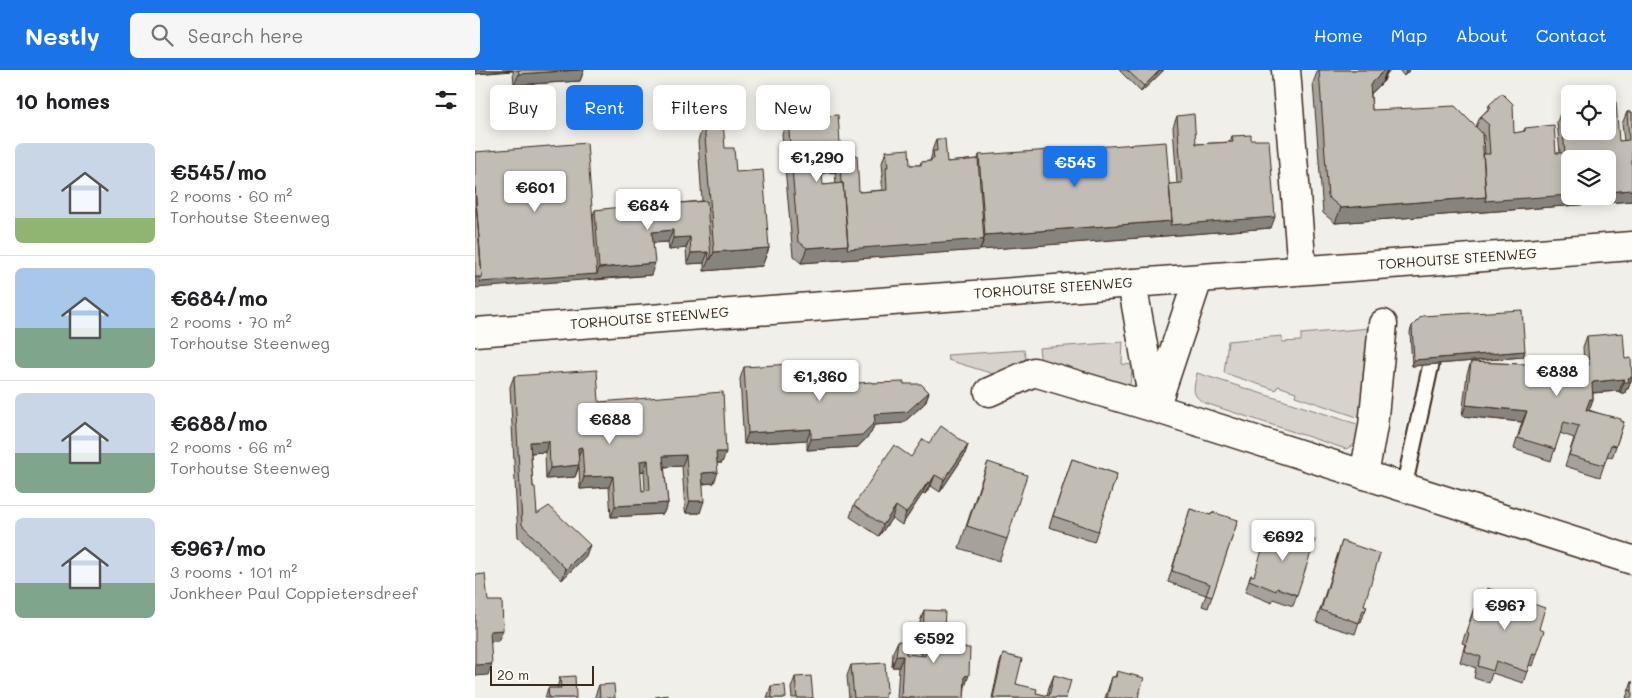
<!DOCTYPE html>
<meta charset="utf-8">
<style>
:root{--surface:#fff;--page:#f6f6f6;--text:#202124;--muted:#757577;--line:#e0e0e0;--accent:#1a73e8}
body{margin:0;font-family:Mali,sans-serif;background:var(--page);color:var(--text);height:100vh;display:flex;flex-direction:column;font-size:19px;white-space:nowrap}
*{box-sizing:border-box;margin:0}
p{font-size:16px;color:var(--muted)}
.icon{flex:none;width:28px;height:28px;fill:none;stroke:currentColor;stroke-width:2;stroke-linecap:round;stroke-linejoin:round}
.map{position:relative;flex:1;overflow:hidden}
.side{display:flex;flex-direction:column;background:var(--surface);width:475px}
.side>*{flex:none}
.guide{position:absolute;left:15px;top:15px;width:475px;height:45px;display:flex;gap:10px}
.tools{position:absolute;left:1086px;top:15px;display:grid;gap:10px}
.tools a{display:grid;place-items:center;width:55px;height:55px;border-radius:8px;background:var(--surface);box-shadow:0 2px 12px #0003;font-size:25px}
.scale{position:absolute;left:15px;bottom:12px;width:104px;box-sizing:border-box;padding-left:5px;border:2px solid #3b2a1e;border-top:0;font-size:14px;line-height:18px;white-space:nowrap;color:#3b2a1e;-webkit-text-stroke:4px #fdfcf7;paint-order:stroke}
.price{position:absolute;translate:-50% -42px;padding:0 11px;border-radius:5px;background:#fff;color:#222;font-size:16px;line-height:32px;filter:drop-shadow(0 1px 2px #0008)}
.price::after{content:'';position:absolute;left:50%;top:30px;width:15px;height:11px;margin-left:-8px;background:inherit;clip-path:polygon(0 0,100% 0,50% 100%)}
.price.active{background:var(--accent);color:#fff}
ul{padding:0;list-style:none}
li{display:flex;align-items:center;gap:15px;height:125px;padding:0 15px}
li+li{border-top:1px solid var(--line)}
li span{display:grid;place-items:center;flex:none;width:140px;height:100px;border-radius:8px;color:#555}
li>.icon{margin-inline-start:auto}
span .icon{width:60px;height:60px;fill:#fffc;stroke-width:1}
li b{font-size:21px}
h2{display:flex;justify-content:space-between;align-items:center;height:60px;padding:0 15px;font-size:21px}
.tag{padding:0 18px;border-radius:8px;background:var(--surface);box-shadow:0 2px 12px #0003;font-size:18px;line-height:45px}
.tag.active{background:var(--accent);color:#fff}
header{display:flex;align-items:center;gap:30px;box-sizing:border-box;height:70px;padding:0 25px;background:var(--accent);color:#fff}
header strong{font-size:24px}
nav{display:flex;gap:28px;margin-inline-start:auto;font-size:18px}
.search{width:350px;height:45px;background:var(--page);display:flex;align-items:center;gap:12px;box-sizing:border-box;padding:0 18px;border-radius:8px;color:var(--muted);font-size:19px}
main{display:flex;flex:1;min-height:0}
.map>svg:first-child{display:block}
.green{fill:#d7d2cc;stroke:#897e75}
.lines{fill:none;stroke-linecap:round;stroke-linejoin:round}
.lane-casing{stroke:#3b2a1e;stroke-width:19}
.street-casing{stroke:#3b2a1e;stroke-width:31}
.secondary-casing{stroke:#3b2a1e;stroke-width:31}
.lane{stroke:#fdfcf7;stroke-width:15}
.street{stroke:#fdfcf7;stroke-width:28}
.secondary{stroke:#fdfcf7;stroke-width:28}
.wall{fill:#a6a29b;stroke:#3b2a1e;fill-rule:evenodd}
.shaded-wall{fill:#87847e;stroke:#3b2a1e}
.building{fill:#c1bcb4;stroke:#3b2a1e;fill-rule:evenodd}
.labels{text-anchor:middle;stroke-width:4.5;stroke-linejoin:round;paint-order:stroke}
.street-label{font-size:14px;fill:#3b2a1e;stroke:#fdfcf7}
</style>
<header>
<strong>Nestly</strong>
<div class="search"><svg class="icon" aria-label="search" viewBox="0 0 24 24"><circle cx="10" cy="10" r="6"/><path d="M15 15l6 6"/></svg>Search here</div>
<nav><a>Home</a><a>Map</a><a>About</a><a>Contact</a></nav>
</header>
<main>
<section class="side">
<h2>10 homes<svg class="icon" aria-label="filters" viewBox="0 0 24 24"><path d="M4 7h16M4 17h16"/><circle cx="9" cy="7" r="2"/><circle cx="15" cy="17" r="2"/></svg></h2>
<ul>
<li><span style="background:linear-gradient(#c9d6e8 75%,#8fb573 0)"><svg class="icon" aria-label="home" viewBox="0 0 24 24"><path d="M3 11l9-7 9 7M6 9v11h12V9"/></svg></span><div><b>€545/mo</b><p>2 rooms · 60 m²</p><p>Torhoutse Steenweg</p></div></li>
<li><span style="background:linear-gradient(#a9c7e8 60%,#7fa58c 0)"><svg class="icon" aria-label="home" viewBox="0 0 24 24"><path d="M3 11l9-7 9 7M6 9v11h12V9"/></svg></span><div><b>€684/mo</b><p>2 rooms · 70 m²</p><p>Torhoutse Steenweg</p></div></li>
<li><span style="background:linear-gradient(#c9d6e8 60%,#7fa58c 0)"><svg class="icon" aria-label="home" viewBox="0 0 24 24"><path d="M3 11l9-7 9 7M6 9v11h12V9"/></svg></span><div><b>€688/mo</b><p>2 rooms · 66 m²</p><p>Torhoutse Steenweg</p></div></li>
<li><span style="background:linear-gradient(#c9d6e8 65%,#7fa58c 0)"><svg class="icon" aria-label="home" viewBox="0 0 24 24"><path d="M3 11l9-7 9 7M6 9v11h12V9"/></svg></span><div><b>€967/mo</b><p>3 rooms · 101 m²</p><p>Jonkheer Paul Coppietersdreef</p></div></li>
</ul>
</section>
<div class="map">
<svg width="1157" height="628" viewBox="0 0 1157 628">
<rect width="100%" height="100%" fill="#f1efea"/>
<filter id="ink" filterUnits="userSpaceOnUse"><feTurbulence type="fractalNoise" baseFrequency=".02" numOctaves="2"/><feDisplacementMap in="SourceGraphic" scale="10" xChannelSelector="R" yChannelSelector="G"/><feConvolveMatrix kernelMatrix="1 2 1 2 8 2 1 2 1" color-interpolation-filters="sRGB"/></filter>
<g filter="url(#ink)">
<!-- green -->
<path class="green" d="M895 258 885 348 820 326 821 322 803 316 801 320 749 303 753 271 807 266V272L826 271V264Z
M648 272 647 294 658 295 655 314 652 317 566 294 564 278Z
M549 280 551 289 525 306 473 290 472 285Z
M722 303 885 355 882 373 871 379 730 333C715 325 719 318 722 303Z"/>
<g class="lines">
<!-- lane casing -->
<g class="lane-casing">
<path id="lane" d="M929 417 956 294"/>
</g>
<!-- street casing -->
<g class="street-casing">
<path id="street" d="M811 0 827 200
M657 213 679 337
M514 322 559 302 680 338 1157 490
M680 338 723 209
M889 405 898 356 908 254"/>
</g>
<!-- secondary casing -->
<g class="secondary-casing">
<g id="secondary">
<path id="s1" d="M0 262C385 230 771 205 1157 176"/>
</g>
</g>
<!-- lane -->
<use href="#lane" class="lane"/>
<!-- street -->
<use href="#street" class="street"/>
<!-- secondary -->
<use href="#secondary" class="secondary"/>
</g>
<!-- wall -->
<path class="wall" d="M0 0H109L105 11 39 15 38 1 0 4Z
M644 0H689L666 22Z
M843 0H915L911 5 909 11 896 24 897 40 1001 57 1005 47 1013 39 1014 35 1039 63 1048 62 1050 58 1081 83H1085L1082 52 1086 41 1144 71H1149L1147 54 1152 42H1157V131L860 153 848 143 838 13ZM1007 64 1009 66V68L1010 84H1008Z
M924 0H935L929 6Z
M702 46 721 74 755 72 757 66 776 70 796 158 326 193 318 186 307 64 313 49 366 86 384 122 407 120V109L408 104 407 93 411 81 435 95H445L446 92 455 91 457 84V81L461 69 472 92 503 89 504 85 694 114H702L698 57ZM360 102 361 114 348 115 337 105V104Z
M229 53 250 78 294 178 287 196 229 201V193L212 194 211 178 194 180 193 172 178 173 176 205 120 210 118 145 120 140 145 138 146 134 180 135 227 131 223 71Z
M937 256 1050 281 1048 287 937 296 935 262Z
M1112 266 1150 289 1157 308 1153 319H1151L1150 323H1145L1144 321 1118 323V329L1114 340 1149 352 1137 388 1132 386 1125 407 1090 396 1099 368 1085 363 1076 391 1039 379 1047 352 987 346 992 304 996 292 1097 296 1109 295 1108 277Z
M269 297 333 317 397 313 429 314 454 322 450 333 428 353 399 355 396 363 383 377 332 380V370L269 374 265 309Z
M39 306 124 332 247 393H242L239 413 228 414 225 443H211L210 440 207 396 189 397 193 433 188 444 136 447 134 417 105 419 104 397 100 407 71 409 70 382 56 383 58 417 62 444 111 486 87 510 43 467 35 317ZM169 401 170 421H167L165 402Z
M454 373 493 375 489 386 465 422 456 416 450 424 448 423 427 455 417 448 404 466 375 447 379 435Z
M597 389 642 404 619 472 574 457Z
M513 392 532 469 524 491 484 478 505 414Z
M715 439 736 445 763 450 733 538 727 536 731 525 693 512Z
M867 471 889 535 892 536 886 552H884L880 564 841 552Z
M776 505 822 525 818 536 798 529 797 533 770 522Z
M999 538 1064 559 1061 584 1057 596 1054 595 1048 613 1017 603 1014 613 999 608 1001 598 985 592 990 574 987 573Z
M449 540 468 577 490 617 489 628H422L424 597H417L418 582 423 571 431 584 446 586 447 583H444L445 552Z
M528 584 541 614 561 623 572 626 574 617 579 605 591 628H517L524 596Z
M376 595 410 627V628H374L372 606Z
M642 601 663 628H630L637 607H640Z
M85 607 101 628H70L73 618H82Z
M320 607 338 628H317L316 618Z
M1157 611V628H1151Z
M124 615 140 628H120V626Z
M296 616 311 628H292Z"/>
<!-- shaded-wall -->
<path class="shaded-wall" d="M0 0H38L0 4Z
M103 0H109L105 11 39 15 44 4Z
M685 0H689L666 22 669 16Z
M910 0H912L907 13 889 30 895 15Z
M913 0 909 11 907 13 911 2Z
M932 0H935L929 6Z
M366 86 361 102 330 104 336 89Z
M1157 120V131L860 153 866 138 1011 127 1095 125V126H1132V122Z
M800 147 796 158 505 180 510 165 697 151Z
M198 160 193 172 173 173 177 162Z
M215 167 211 178 194 180 198 168Z
M509 169 505 180 326 193 332 178 373 175Z
M294 178 287 196 229 201 234 189H236L239 182Z
M233 182 229 193 212 194 216 183Z
M180 193 176 205 0 218V207L122 204 124 198Z
M1050 281 1048 287 937 296 939 290Z
M1157 307 1153 319H1151L1150 323H1145L1149 312 1153 308Z
M1149 309 1144 321 1114 323 1118 312Z
M454 322 450 333 428 353 399 355 396 363 383 377 332 380 336 369Z
M1115 329H1118L1114 340H1111Z
M991 335 1052 341 1047 352 987 346Z
M336 359 332 370 269 374 273 363Z
M74 371 70 382 51 383 55 372Z
M493 375 489 386 465 422 469 410Z
M107 377 103 388V378Z
M241 382H251L247 393H237Z
M211 385 207 396 184 397 188 386Z
M173 390 169 401 161 402 165 391Z
M104 395 100 407 71 409 75 398Z
M243 402 239 413 223 414 227 403Z
M460 405 456 416 450 424 455 413Z
M138 406 134 417 105 419 109 407Z
M453 412 448 423 427 455 431 443Z
M215 431H229L225 443H211Z
M193 433 188 444 136 447 140 436Z
M421 436 417 448 404 466 408 455Z
M115 475 111 486 87 510 91 499Z
M28 560 23 571 11 572 15 561Z
M448 571H451L447 583H444Z
M421 586H428L424 597H417Z
M17 594 13 605 0 606V595Z
M494 605 490 617H486L490 606Z"/>
<!-- building -->
<path class="building" d="M43 0H103L44 4Z
M652 0H685L669 16Z
M844 0H910L895 15 897 40 980 36 1007 63 1011 127 866 138 853 127Z
M1125 21V24H1108V23Z
M1027 23 1038 34 1039 63 1050 61V58L1079 55 1081 83H1090L1086 41 1095 40V61H1132V33L1141 32 1144 71 1154 70 1152 42H1157V120L1132 122V89H1095V125L1010 131 1011 127 1008 84H1015L1013 57 1014 55 1005 47 1016 37 1014 35Z
M719 44 721 74 758 72 757 66 776 65V70H794L800 147 695 155 697 151 694 114 707 113 702 46Z
M363 45 366 86 336 89 337 105 347 104 348 115 368 113 373 175 332 178 323 171 313 49Z
M248 51 250 78H259L261 102 288 100 294 178 239 182 229 53Z
M461 69H470L472 92 503 89 509 169 372 179 373 175 368 113H366L365 91 366 86 382 85 384 122 412 120 411 97H413L411 81 434 79 435 95H446V92L456 91V89H459L458 81H462Z
M691 72 697 151 510 165 504 85Z
M112 73 122 204 5 212 7 207 0 118V82Z
M0 118 7 207H0Z
M175 131H179L180 135 232 131 236 189H234L233 182 216 183 215 167 198 168V160L177 162 180 193 124 198 120 140 146 137V134Z
M1047 240 1050 281 939 290 937 256 947 246Z
M1148 263 1150 289 1156 288 1157 307 1153 308 1154 312H1149V309L1118 312 1117 314 1118 329H1115L1111 340 1146 349V351L1149 352 1141 376 1136 375 1129 395 1094 385 1104 356 1089 352 1080 379 1043 368 1052 341 991 335 996 292 1097 296 1114 295 1112 266Z
M332 293 333 317 396 312 397 313 429 312V314H446L454 322 432 342 399 344 400 352 387 365 336 369V359L273 363 269 297Z
M122 300 124 332 248 322 251 382H241L243 402 227 403 229 431H215L214 429 211 385 188 386 193 433 140 436 138 406 109 407 107 377 103 378 104 395 75 398 74 371 55 372 58 417H60L62 444 74 436 115 475 91 499 47 455 39 306ZM173 390 175 420 167 421 165 391Z
M466 356 493 375 469 410 460 405 455 413 453 412 431 443 421 436 408 455 379 435 419 375 436 387 448 369 454 373Z
M597 389 642 404 623 461 578 446Z
M513 392 552 405 532 469 492 456Z
M715 439 736 445 737 442 763 450 737 527 731 525 735 514 697 501Z
M793 461 813 467 815 462 840 470 822 525 802 518 801 521 774 510 776 505 779 506Z
M867 471 905 484 889 535 892 536 890 541 888 540 884 553 846 540Z
M10 504 13 531H27L28 560 15 561 17 594 0 595V505Z
M1012 518 1070 538 1064 559 1069 561 1061 584 1058 583 1052 602 1021 591 1018 601 1003 596 1006 587 989 581 994 563 992 562 999 538 1004 539Z
M449 540 470 541 468 577 495 578 494 605 490 606 489 628H441L426 627 428 586H421L423 571H432L431 584 450 586 451 571H448Z
M528 584 547 589 541 614 562 619 561 623 574 626 579 605 596 610 591 628H518Z
M410 593 412 622H410V628H379L376 595Z
M642 601 669 608 663 628H632L637 607H641Z
M100 606 101 628H74L73 618H86L85 607Z
M336 606 338 628H322L320 607Z
M1157 612V621L1154 620Z
M139 614 140 628H125L124 615Z
M310 615 311 628H297L296 616Z
M193 625V628H180V627Z"/>
</g>
<g class="labels">
<!-- street labels -->
<g class="street-label">
<text dy="5" stroke="none"><textPath href="#s1" startOffset="985">TORHOUTSE STEENWEG</textPath></text>
<text dy="5" stroke="none"><textPath href="#s1" startOffset="580">TORHOUTSE STEENWEG</textPath></text>
<text dy="5" stroke="none"><textPath href="#s1" startOffset="175">TORHOUTSE STEENWEG</textPath></text>
</g>
</g>
</svg>
<div class="tools">
<a><svg class="icon" aria-label="locate" viewBox="0 0 24 24"><circle cx="12" cy="12" r="6"/><path d="M12 2v4M12 18v4M2 12h4M18 12h4"/></svg></a>
<a><svg class="icon" aria-label="layers" viewBox="0 0 24 24"><path d="M12 4l9 5-9 5-9-5zM3 14l9 5 9-5"/></svg></a>
</div>
<div class="scale">20 m</div>
<b class="price" style="left:342px;top:113px">€1,290</b>
<b class="price active" style="left:600px;top:118px">€545</b>
<b class="price" style="left:60px;top:143px">€601</b>
<b class="price" style="left:173px;top:161px">€684</b>
<b class="price" style="left:1082px;top:327px">€838</b>
<b class="price" style="left:345px;top:332px">€1,360</b>
<b class="price" style="left:135px;top:375px">€688</b>
<b class="price" style="left:808px;top:492px">€692</b>
<b class="price" style="left:1030px;top:561px">€967</b>
<b class="price" style="left:459px;top:594px">€592</b>
<div class="guide">
<a class="tag">Buy</a>
<a class="tag active">Rent</a>
<a class="tag">Filters</a>
<a class="tag">New</a>
</div>
</div>
</main>
